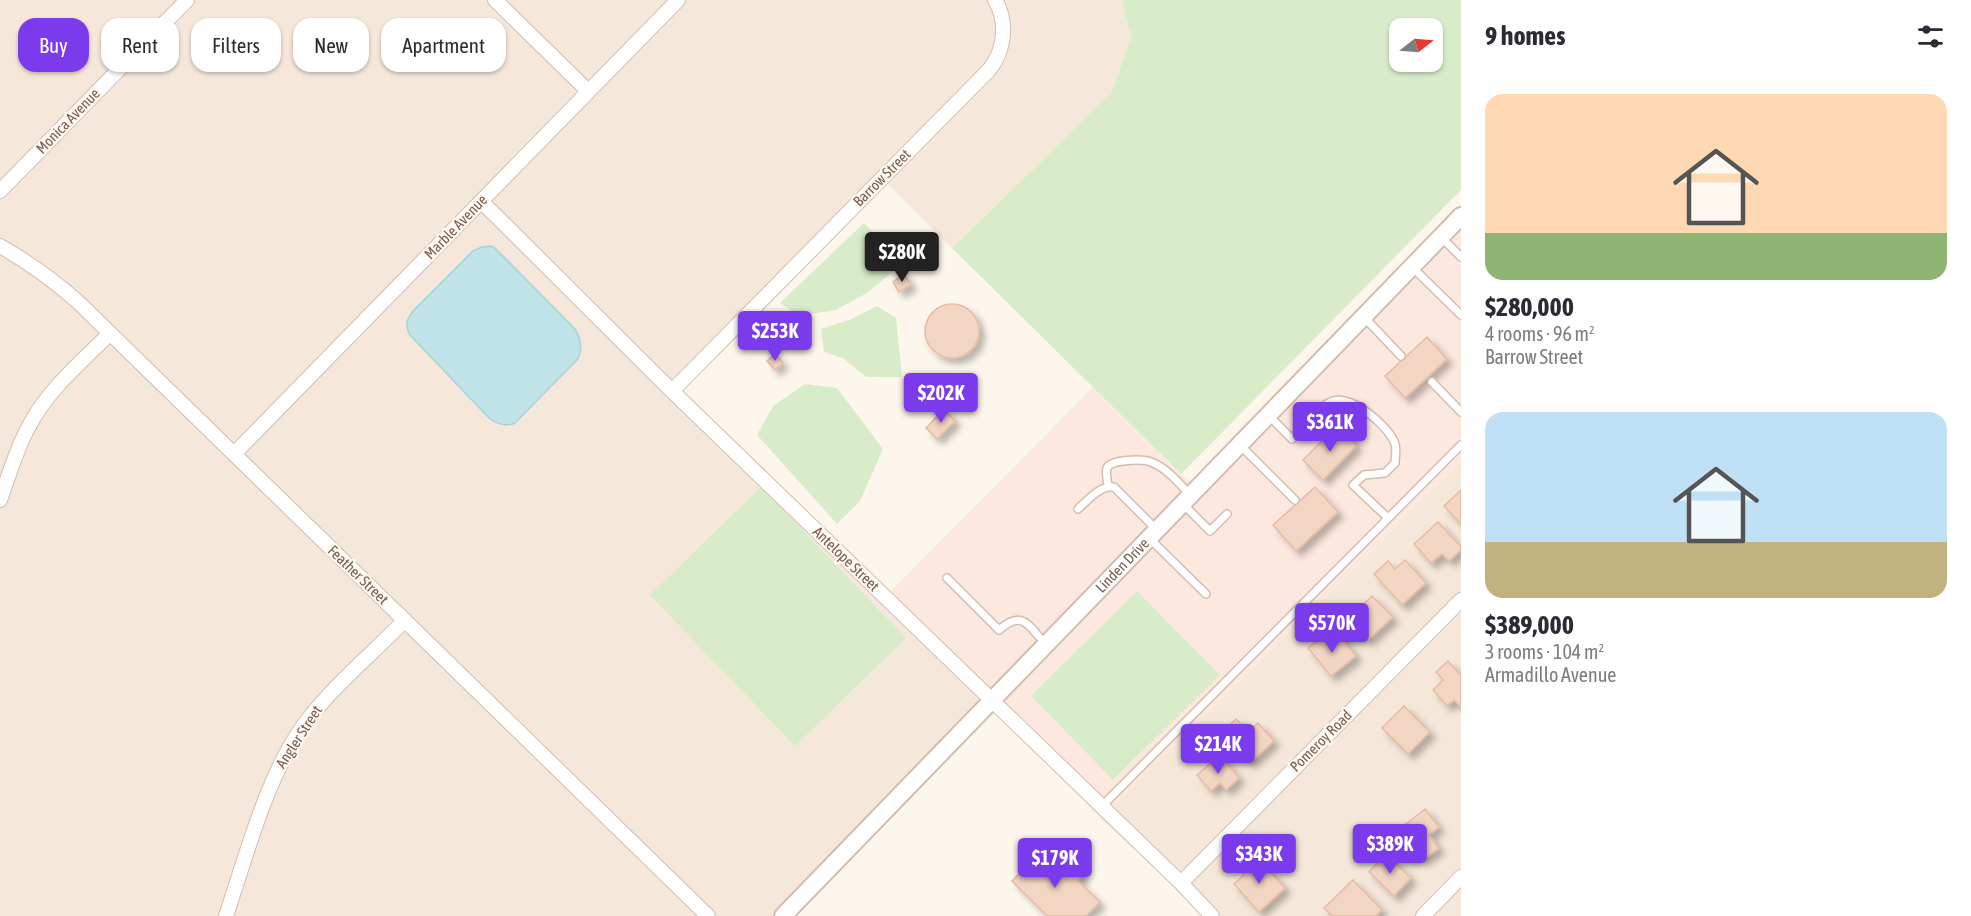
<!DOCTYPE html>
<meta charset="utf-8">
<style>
:root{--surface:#fff;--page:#f2f2f3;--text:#2b2b33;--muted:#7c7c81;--accent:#7c3aed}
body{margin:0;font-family:"Asap Condensed",sans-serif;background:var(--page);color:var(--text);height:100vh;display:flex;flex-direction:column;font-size:22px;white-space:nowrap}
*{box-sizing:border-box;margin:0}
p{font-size:20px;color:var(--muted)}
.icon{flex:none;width:33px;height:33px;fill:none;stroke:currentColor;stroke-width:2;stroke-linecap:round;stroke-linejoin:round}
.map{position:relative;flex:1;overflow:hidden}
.panel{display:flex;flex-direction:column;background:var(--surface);width:510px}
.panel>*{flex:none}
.hud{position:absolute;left:18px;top:18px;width:570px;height:54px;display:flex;gap:12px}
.needle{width:39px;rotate:73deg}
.tools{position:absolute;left:1389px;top:18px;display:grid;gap:12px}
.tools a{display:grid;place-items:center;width:54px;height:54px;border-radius:12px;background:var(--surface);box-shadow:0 2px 4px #0004;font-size:30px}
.price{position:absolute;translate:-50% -51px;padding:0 14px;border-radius:6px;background:var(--accent);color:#fff;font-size:20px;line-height:39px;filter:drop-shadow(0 2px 3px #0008)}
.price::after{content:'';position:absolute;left:50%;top:36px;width:18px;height:14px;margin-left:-9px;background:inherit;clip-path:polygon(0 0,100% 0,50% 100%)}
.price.selected{background:#222;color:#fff}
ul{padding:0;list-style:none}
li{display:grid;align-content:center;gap:12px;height:318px;padding:0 24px}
li span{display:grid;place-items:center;height:186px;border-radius:18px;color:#555}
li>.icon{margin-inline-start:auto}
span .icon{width:108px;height:108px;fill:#fffc;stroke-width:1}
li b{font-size:26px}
h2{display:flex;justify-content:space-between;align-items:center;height:72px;padding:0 24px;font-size:26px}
.pill{padding:0 21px;border-radius:18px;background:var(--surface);box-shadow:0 2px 4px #0004;font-size:21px;line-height:54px}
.pill.selected{background:var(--accent);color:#fff}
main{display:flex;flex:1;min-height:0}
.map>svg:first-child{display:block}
.residential{fill:#f5e8da;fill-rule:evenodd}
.commercial{fill:#fde8e0}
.green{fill:#d8ecc9;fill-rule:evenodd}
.water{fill:#bfe3e8;stroke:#a5d3da;stroke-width:1.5}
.building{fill:#f3d5c3;stroke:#e6bba3;stroke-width:1.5;filter:url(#shadow)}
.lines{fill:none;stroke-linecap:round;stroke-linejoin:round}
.service-casing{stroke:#d1beb0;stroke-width:10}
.minor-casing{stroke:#d1beb0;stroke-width:16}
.tertiary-casing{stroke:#d1beb0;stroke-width:20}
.service{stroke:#fff;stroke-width:7}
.minor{stroke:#fff;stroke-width:14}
.tertiary{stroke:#fff;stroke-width:16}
.labels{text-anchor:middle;stroke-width:4.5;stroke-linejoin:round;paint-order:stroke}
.street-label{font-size:15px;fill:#7a5c4d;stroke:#fffaf3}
</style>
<main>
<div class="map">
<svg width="1461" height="916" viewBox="0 0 1461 916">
<defs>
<filter id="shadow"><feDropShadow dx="5.5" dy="5.5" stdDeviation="3" flood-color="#0004"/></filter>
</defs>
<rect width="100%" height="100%" fill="#fdf6ec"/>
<!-- residential -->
<path class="residential" d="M0 0H1122L1131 37 1111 94 952 248 885 181 675 391 986 698 773 916H0ZM477 248H495L578 333 577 360 515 423 511 425 495 423 490 419 410 335 407 321 409 315Z
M1461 462V916H1208L1101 819Z"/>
<!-- commercial -->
<path class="commercial" d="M1461 227V462L1101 819 996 708Z
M1093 387 1192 485 986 698 884 598Z"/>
<!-- green -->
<path class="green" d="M1122 0H1461V190L1181 474 952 248 1111 94 1131 37ZM1400 28H1432V62H1400Z
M864 223 902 264 867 293 836 310 799 316 780 303Z
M877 306 896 318 902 377H866L843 358 824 352 821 329 849 320Z
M805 384 837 388 883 449 860 501 837 524 757 435 773 406Z
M761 487 906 638 795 746 650 595Z
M1137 591 1220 675 1113 780 1031 696Z"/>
<!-- water -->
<path class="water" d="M491 246 495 248 575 329C581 339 583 350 577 360L515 423C507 427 497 424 490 419L410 335C404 325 407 318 414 310L473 251 482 247Z"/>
<!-- building -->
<path class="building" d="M904 274 911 285 899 292 893 282Z
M925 331a27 27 0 1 1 54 0a27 27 0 1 1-54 0Z
M1427 337 1447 359 1405 398 1385 376Z
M775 354 783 363 775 370 767 361Z
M944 409 955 421 937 439 926 428Z
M1337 426 1357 445 1323 480 1303 460Z
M1315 487 1338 512 1296 551 1273 525Z
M1461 490V524L1444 506Z
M1438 522 1461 547V550L1449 561 1442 554 1431 563 1414 544Z
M1405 560 1426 583 1402 605 1374 574 1388 561 1395 569Z
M1372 596 1393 617 1367 641 1347 620Z
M1340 635 1356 656 1331 676 1308 648 1322 637 1329 644Z
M1448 661 1461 676V707L1454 700 1447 706 1433 690 1443 680 1436 672Z
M1404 706 1430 732 1408 754 1382 728Z
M1236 719 1248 732 1258 723 1274 741 1250 763 1222 732Z
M1220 755 1239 778 1226 790 1220 783 1211 791 1197 775Z
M1425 809 1439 827 1429 835 1439 848 1423 860 1403 836 1410 830 1406 824Z
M1041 851 1064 874 1073 865 1083 876 1078 881 1100 902 1086 916H1047L1012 881Z
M1386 854 1411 878 1394 896 1369 872Z
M1257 857 1285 888 1259 912 1234 884 1244 875 1241 871Z
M1353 880 1382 910 1376 916H1332L1324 908Z"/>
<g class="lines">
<!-- service casing -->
<g class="service-casing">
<path id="service" d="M1441 237 1461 257
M1412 267 1461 315
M1364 317 1401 356
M1432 382 1461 412
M1269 416 1292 439C1301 430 1321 404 1333 401 1352 395 1389 426 1395 444 1397 450 1395 457 1395 463L1385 473 1364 475 1353 485 1388 518
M1240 445 1295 500
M1108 486C1108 481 1105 473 1107 468 1111 459 1143 459 1151 462 1167 468 1179 483 1190 495
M1183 504 1210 531 1227 514
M1078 509C1087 501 1100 485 1114 487L1157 530
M1150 539 1206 594
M947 578 999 630C1023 609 1028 626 1045 643
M1102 806 1461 445"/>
</g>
<!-- minor casing -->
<g class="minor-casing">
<path id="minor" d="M495 0 588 91
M0 191 187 0
M481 201 672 391 1181 883 1212 916
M0 246C28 262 53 280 77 301L708 916
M672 391 989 70C1005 50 1008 22 995 0
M234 454 678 0
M0 500C10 472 18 444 33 419 52 386 84 360 110 333
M1181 883 1461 600
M226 916C247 854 267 774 306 722 334 685 372 654 405 620
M1423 916 1461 877"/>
</g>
<!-- tertiary casing -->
<g class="tertiary-casing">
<g id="tertiary">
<path id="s1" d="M783 916 1461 216"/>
</g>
</g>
<!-- service -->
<use href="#service" class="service"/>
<!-- minor -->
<use href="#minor" class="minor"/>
<!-- tertiary -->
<use href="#tertiary" class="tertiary"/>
</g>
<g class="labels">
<!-- street labels -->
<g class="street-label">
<text transform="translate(68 121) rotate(-46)" y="5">Monica Avenue</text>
<text transform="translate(882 178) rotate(-45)" y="5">Barrow Street</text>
<text transform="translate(456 227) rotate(-46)" y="5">Marble Avenue</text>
<text transform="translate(846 559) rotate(44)" y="5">Antelope Street</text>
<text dy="5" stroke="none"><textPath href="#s1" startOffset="488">Linden Drive</textPath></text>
<text transform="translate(358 575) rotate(44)" y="5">Feather Street</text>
<text transform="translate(299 737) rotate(-57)" y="5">Angler Street</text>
<text transform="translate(1321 741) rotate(-45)" y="5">Pomeroy Road</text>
</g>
</g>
</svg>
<div class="tools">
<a><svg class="needle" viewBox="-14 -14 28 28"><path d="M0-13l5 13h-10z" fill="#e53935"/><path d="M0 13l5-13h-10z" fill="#7c7c81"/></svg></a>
</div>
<b class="price selected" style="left:902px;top:283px">$280K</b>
<b class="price" style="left:775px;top:362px">$253K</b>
<b class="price" style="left:941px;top:424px">$202K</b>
<b class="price" style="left:1330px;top:453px">$361K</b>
<b class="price" style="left:1332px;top:654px">$570K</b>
<b class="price" style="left:1218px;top:775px">$214K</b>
<b class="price" style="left:1390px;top:875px">$389K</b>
<b class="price" style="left:1259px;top:885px">$343K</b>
<b class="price" style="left:1055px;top:889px">$179K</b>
<div class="hud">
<a class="pill selected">Buy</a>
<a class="pill">Rent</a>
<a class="pill">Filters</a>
<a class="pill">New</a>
<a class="pill">Apartment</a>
</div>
</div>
<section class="panel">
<h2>9 homes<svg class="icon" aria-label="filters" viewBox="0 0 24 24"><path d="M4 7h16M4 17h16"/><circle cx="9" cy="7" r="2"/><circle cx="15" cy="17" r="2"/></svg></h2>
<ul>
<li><span style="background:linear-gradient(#ffd9b3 75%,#8fb573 0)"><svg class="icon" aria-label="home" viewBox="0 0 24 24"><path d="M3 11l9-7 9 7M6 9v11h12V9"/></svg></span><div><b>$280,000</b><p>4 rooms · 96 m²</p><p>Barrow Street</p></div></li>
<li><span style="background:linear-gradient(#bfe0f5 70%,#c2b280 0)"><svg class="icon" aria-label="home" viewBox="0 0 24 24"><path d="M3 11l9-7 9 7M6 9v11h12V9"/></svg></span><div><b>$389,000</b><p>3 rooms · 104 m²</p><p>Armadillo Avenue</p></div></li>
</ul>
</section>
</main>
